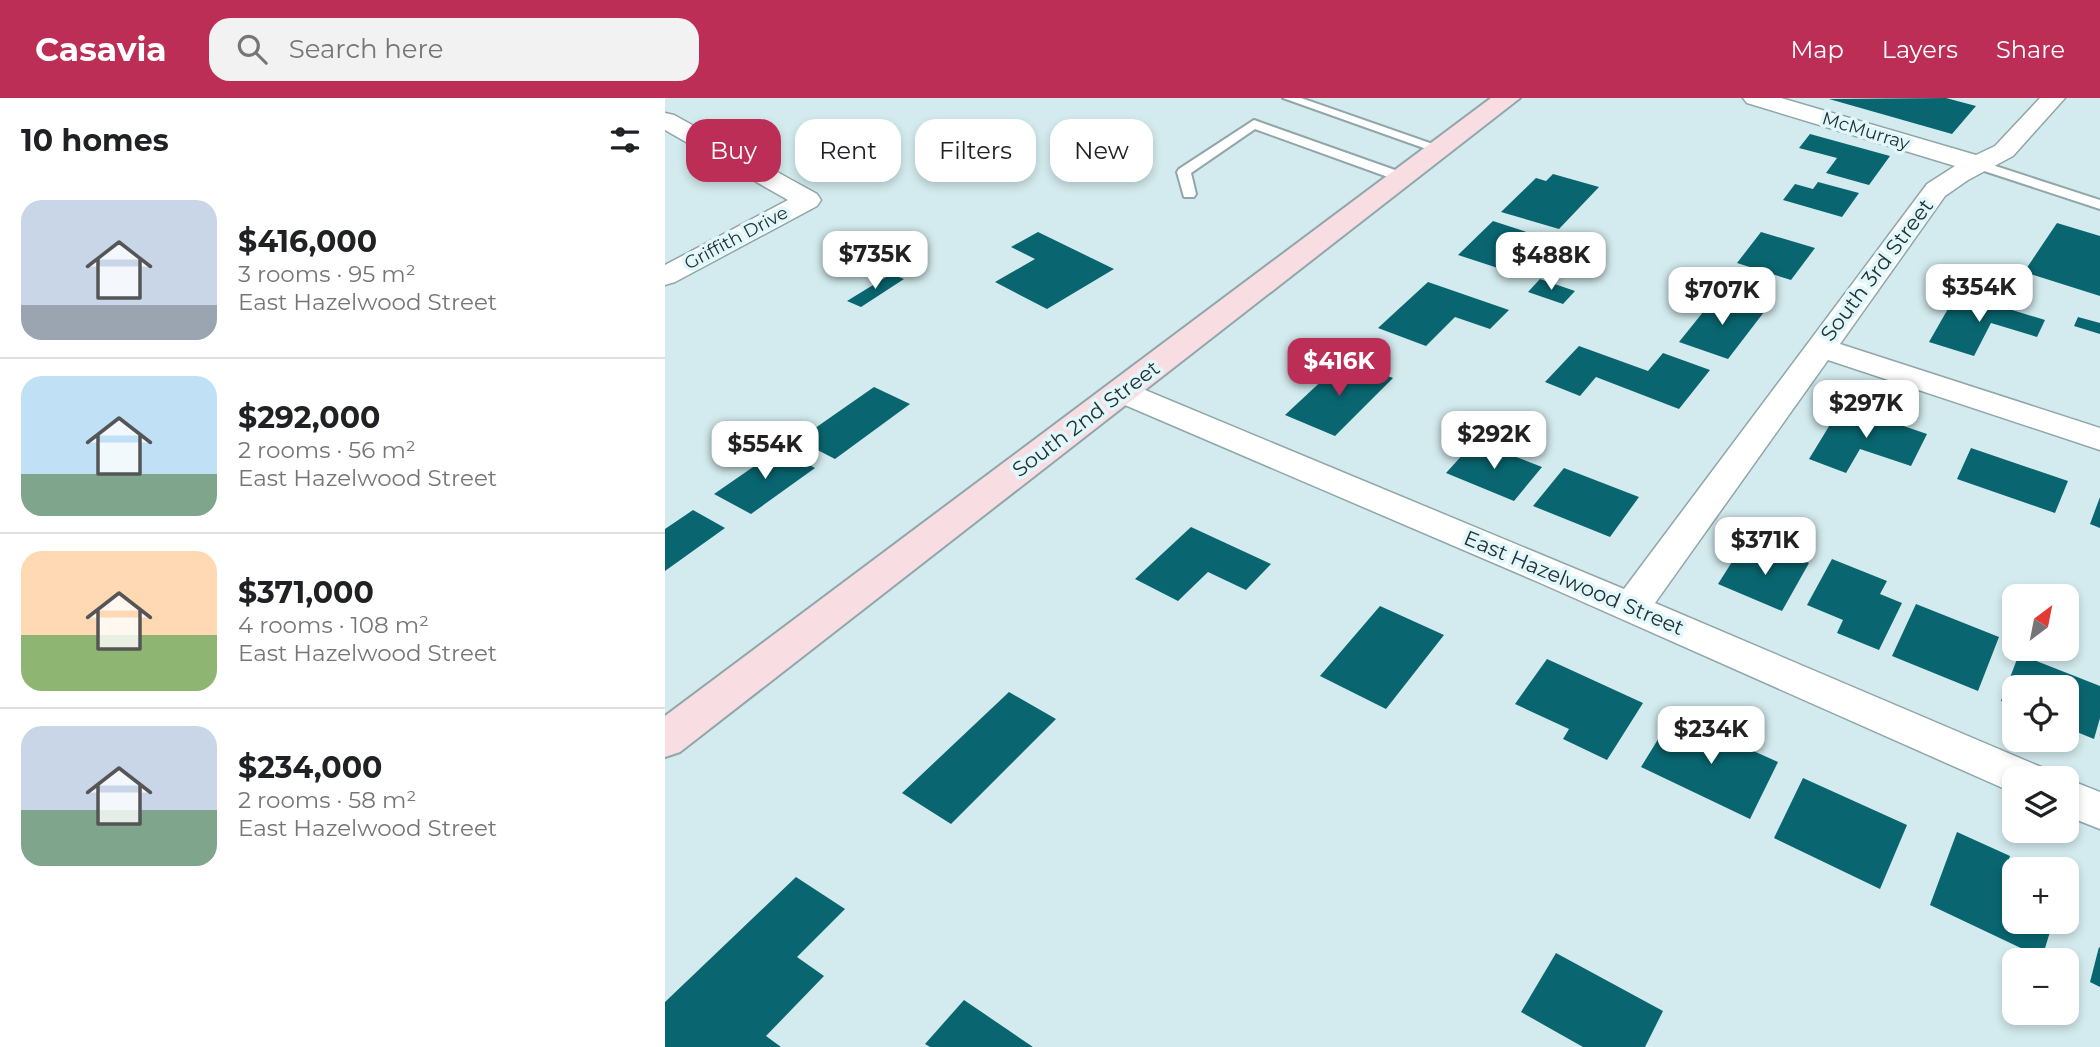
<!DOCTYPE html>
<meta charset="utf-8">
<style>
:root{--surface:#fff;--page:#f2f2f2;--text:#202124;--muted:#757577;--line:#e0e0e0;--accent:#bd2e56}
body{margin:0;font-family:Montserrat,sans-serif;background:var(--page);color:var(--text);height:100vh;display:flex;flex-direction:column;font-size:26px;white-space:nowrap}
*{box-sizing:border-box;margin:0}
p{font-size:23px;color:var(--muted)}
.icon{flex:none;width:38px;height:38px;fill:none;stroke:currentColor;stroke-width:2;stroke-linecap:round;stroke-linejoin:round}
.map{position:relative;flex:1;overflow:hidden}
.side{display:flex;flex-direction:column;background:var(--surface);width:665px}
.side>*{flex:none}
.guide{position:absolute;left:21px;top:21px;width:665px;height:63px;display:flex;gap:14px}
.needle{width:46px;rotate:32deg}
.controls{position:absolute;left:1337px;top:486px;display:grid;gap:14px}
.controls a{display:grid;place-items:center;width:77px;height:77px;border-radius:14px;background:var(--surface);box-shadow:0 4px 10px #0003;font-size:35px}
.price{position:absolute;translate:-50% -60px;padding:0 16px;border-radius:14px;background:#fff;color:#222;font-size:23px;line-height:46px;filter:drop-shadow(0 2px 4px #0008)}
.price::after{content:'';position:absolute;left:50%;top:42px;width:21px;height:16px;margin-left:-10px;background:inherit;clip-path:polygon(0 0,100% 0,50% 100%)}
.price.selected{background:var(--accent);color:#fff}
ul{padding:0;list-style:none}
li{display:flex;align-items:center;gap:21px;height:175px;padding:0 21px}
li+li{border-top:2px solid var(--line)}
li span{display:grid;place-items:center;flex:none;width:196px;height:140px;border-radius:21px;color:#555}
li>.icon{margin-inline-start:auto}
span .icon{width:84px;height:84px;fill:#fffc;stroke-width:1}
li b{font-size:30px}
h2{display:flex;justify-content:space-between;align-items:center;height:84px;padding:0 21px;font-size:30px}
.pill{padding:0 24px;border-radius:21px;background:var(--surface);box-shadow:0 4px 10px #0003;font-size:24px;line-height:63px}
.pill.selected{background:var(--accent);color:#fff}
header{display:flex;align-items:center;gap:42px;box-sizing:border-box;height:98px;padding:0 35px;background:var(--accent);color:#fff}
header strong{font-size:33px}
nav{display:flex;gap:38px;margin-inline-start:auto;font-size:24px}
.search{width:490px;height:63px;background:var(--page);display:flex;align-items:center;gap:18px;box-sizing:border-box;padding:0 24px;border-radius:21px;color:var(--muted);font-size:26px}
main{display:flex;flex:1;min-height:0}
.map>svg:first-child{display:block}
.building{fill:#096670}
.lines{fill:none;stroke-linecap:round;stroke-linejoin:round}
.lane-casing{stroke:#90a6a9;stroke-width:4}
.street-casing{stroke:#90a6a9;stroke-width:3}
.secondary-casing{stroke:#90a6a9;stroke-width:4}
.lane{fill:#fff;fill-rule:evenodd}
.street{fill:#fff;fill-rule:evenodd}
.secondary{fill:#f8dee2;fill-rule:evenodd}
.labels{text-anchor:middle;stroke-width:7;stroke-linejoin:round;paint-order:stroke}
.far-street-label{font-size:18px;fill:#262f31;stroke:#e0f8fb}
.street-label{font-size:21px;fill:#262f31;stroke:#e0f8fb}
</style>
<header>
<strong>Casavia</strong>
<div class="search"><svg class="icon" aria-label="search" viewBox="0 0 24 24"><circle cx="10" cy="10" r="6"/><path d="M15 15l6 6"/></svg>Search here</div>
<nav><a>Map</a><a>Layers</a><a>Share</a></nav>
</header>
<main>
<section class="side">
<h2>10 homes<svg class="icon" aria-label="filters" viewBox="0 0 24 24"><path d="M4 7h16M4 17h16"/><circle cx="9" cy="7" r="2"/><circle cx="15" cy="17" r="2"/></svg></h2>
<ul>
<li><span style="background:linear-gradient(#c9d6e8 75%,#9aa5b1 0)"><svg class="icon" aria-label="home" viewBox="0 0 24 24"><path d="M3 11l9-7 9 7M6 9v11h12V9"/></svg></span><div><b>$416,000</b><p>3 rooms · 95 m²</p><p>East Hazelwood Street</p></div></li>
<li><span style="background:linear-gradient(#bfe0f5 70%,#7fa58c 0)"><svg class="icon" aria-label="home" viewBox="0 0 24 24"><path d="M3 11l9-7 9 7M6 9v11h12V9"/></svg></span><div><b>$292,000</b><p>2 rooms · 56 m²</p><p>East Hazelwood Street</p></div></li>
<li><span style="background:linear-gradient(#ffd9b3 60%,#8fb573 0)"><svg class="icon" aria-label="home" viewBox="0 0 24 24"><path d="M3 11l9-7 9 7M6 9v11h12V9"/></svg></span><div><b>$371,000</b><p>4 rooms · 108 m²</p><p>East Hazelwood Street</p></div></li>
<li><span style="background:linear-gradient(#c9d6e8 60%,#7fa58c 0)"><svg class="icon" aria-label="home" viewBox="0 0 24 24"><path d="M3 11l9-7 9 7M6 9v11h12V9"/></svg></span><div><b>$234,000</b><p>2 rooms · 58 m²</p><p>East Hazelwood Street</p></div></li>
</ul>
</section>
<div class="map">
<svg width="1435" height="949" viewBox="0 0 1435 949">
<rect width="100%" height="100%" fill="#d3ebee"/>
<!-- building -->
<path class="building" d="M1281 0 1311 8 1287 36 1164 1Z
M1145 36 1225 58 1204 87 1161 75 1172 60 1134 50Z
M888 76 934 89 894 131 836 114 871 80 881 83Z
M1153 84 1194 95 1177 119 1118 102 1130 86 1148 91Z
M828 123 904 148 889 164 857 153 839 172 793 157Z
M1392 125 1435 138V198L1359 174Z
M373 134 449 171 382 211 330 184 370 161 346 149Z
M1096 134 1150 150 1126 182 1072 165Z
M226 176 239 181 196 209 182 203Z
M875 181 910 193 898 206 863 194Z
M763 184 844 212 825 231 790 219 761 248 713 230Z
M1292 195 1380 222 1372 239 1326 225 1309 258 1264 244Z
M1051 198 1099 214 1063 261 1014 244Z
M1413 219 1435 225V236L1409 228Z
M914 248 983 273 998 255 1045 272 1014 311 931 279 915 298 880 284Z
M679 262 728 280 670 338 620 317Z
M209 289 245 306 170 361 133 342Z
M1177 307 1262 336 1246 368 1195 351 1181 375 1144 361Z
M810 343 877 369 849 403 781 375Z
M1306 350 1403 383 1390 415 1292 381Z
M114 351 150 370 86 416 49 396Z
M899 370 974 399 945 439 868 408Z
M1435 399V430L1425 426Z
M28 412 60 430 0 473V431Z
M526 429 606 466 581 492 543 474 513 503 470 481Z
M1099 447 1144 465 1117 513 1053 486 1072 456 1089 463Z
M1167 461 1222 483 1215 496 1237 505 1214 552 1172 535 1178 522 1142 507Z
M1251 506 1334 539 1313 593 1227 558Z
M715 508 779 537 721 611 655 578Z
M1354 556 1435 588V620L1429 641 1402 630V590H1349V608L1336 603Z
M882 561 978 605 942 662 898 641 904 631 850 606Z
M344 594 391 621 286 726 237 695Z
M1008 617 1113 664 1085 721 976 669Z
M1138 680 1242 727 1215 791 1109 740Z
M1292 734 1345 758 1339 777 1349 782V824H1388L1377 860 1265 807Z
M131 779 180 811 132 859 159 878 101 938 116 949H0V904Z
M1434 849 1435 850V889L1425 884Z
M891 855 998 913 980 949H918L856 914Z
M299 902 368 949H265L260 946Z"/>
<g class="lines">
<!-- lane casing -->
<g class="lane-casing">
<path id="lane" d="M618 0H636L782 51 775 55 770 54Z
M589 22 744 77 746 80 739 84 734 83 590 31 526 75 531 96 529 99H519L512 74 514 71Z
M1312 62 1435 102V111L1307 69 1305 66Z"/>
</g>
<!-- street casing -->
<g class="street-casing">
<path id="street" d="M1078 0H1116L1311 57 1330 48 1375 0H1400L1348 58 1303 82 1280 98 1175 246 1435 330V352L1163 262 990 505 1376 669 1382 681H1349V695L873 484 446 301 441 294 446 287 457 284 468 287 959 491 1262 86 1290 68 1082 5Z
M0 15 9 17 152 96 156 102 152 108 10 184 0 187V167L123 102 0 32Z
M1402 681 1435 694V731L1402 718Z"/>
</g>
<!-- secondary casing -->
<g class="secondary-casing">
<path id="secondary" d="M826 0H855L15 654 0 659V618Z"/>
</g>
<!-- lane -->
<use href="#lane" class="lane"/>
<!-- street -->
<use href="#street" class="street"/>
<!-- secondary -->
<use href="#secondary" class="secondary"/>
</g>
<g class="labels">
<!-- far-street labels -->
<g class="far-street-label">
<text transform="translate(1201 33) rotate(17)" y="6">McMurray</text>
<text transform="translate(71 140) rotate(-28)" y="6">Griffith Drive</text>
</g>
<!-- street labels -->
<g class="street-label">
<text transform="translate(1212 172) rotate(-53)" y="7">South 3rd Street</text>
<text transform="translate(421 321) rotate(-37)" y="7">South 2nd Street</text>
<text transform="translate(909 485) rotate(23)" y="7">East Hazelwood Street</text>
</g>
</g>
</svg>
<div class="controls">
<a><svg class="needle" viewBox="-14 -14 28 28"><path d="M0-13l5 13h-10z" fill="#e53935"/><path d="M0 13l5-13h-10z" fill="#757577"/></svg></a>
<a><svg class="icon" aria-label="locate" viewBox="0 0 24 24"><circle cx="12" cy="12" r="6"/><path d="M12 2v4M12 18v4M2 12h4M18 12h4"/></svg></a>
<a><svg class="icon" aria-label="layers" viewBox="0 0 24 24"><path d="M12 4l9 5-9 5-9-5zM3 14l9 5 9-5"/></svg></a>
<a>+</a>
<a>−</a>
</div>
<b class="price" style="left:210px;top:193px">$735K</b>
<b class="price" style="left:886px;top:194px">$488K</b>
<b class="price" style="left:1314px;top:226px">$354K</b>
<b class="price" style="left:1057px;top:229px">$707K</b>
<b class="price selected" style="left:674px;top:300px">$416K</b>
<b class="price" style="left:1201px;top:342px">$297K</b>
<b class="price" style="left:829px;top:373px">$292K</b>
<b class="price" style="left:100px;top:383px">$554K</b>
<b class="price" style="left:1100px;top:479px">$371K</b>
<b class="price" style="left:1046px;top:668px">$234K</b>
<div class="guide">
<a class="pill selected">Buy</a>
<a class="pill">Rent</a>
<a class="pill">Filters</a>
<a class="pill">New</a>
</div>
</div>
</main>
